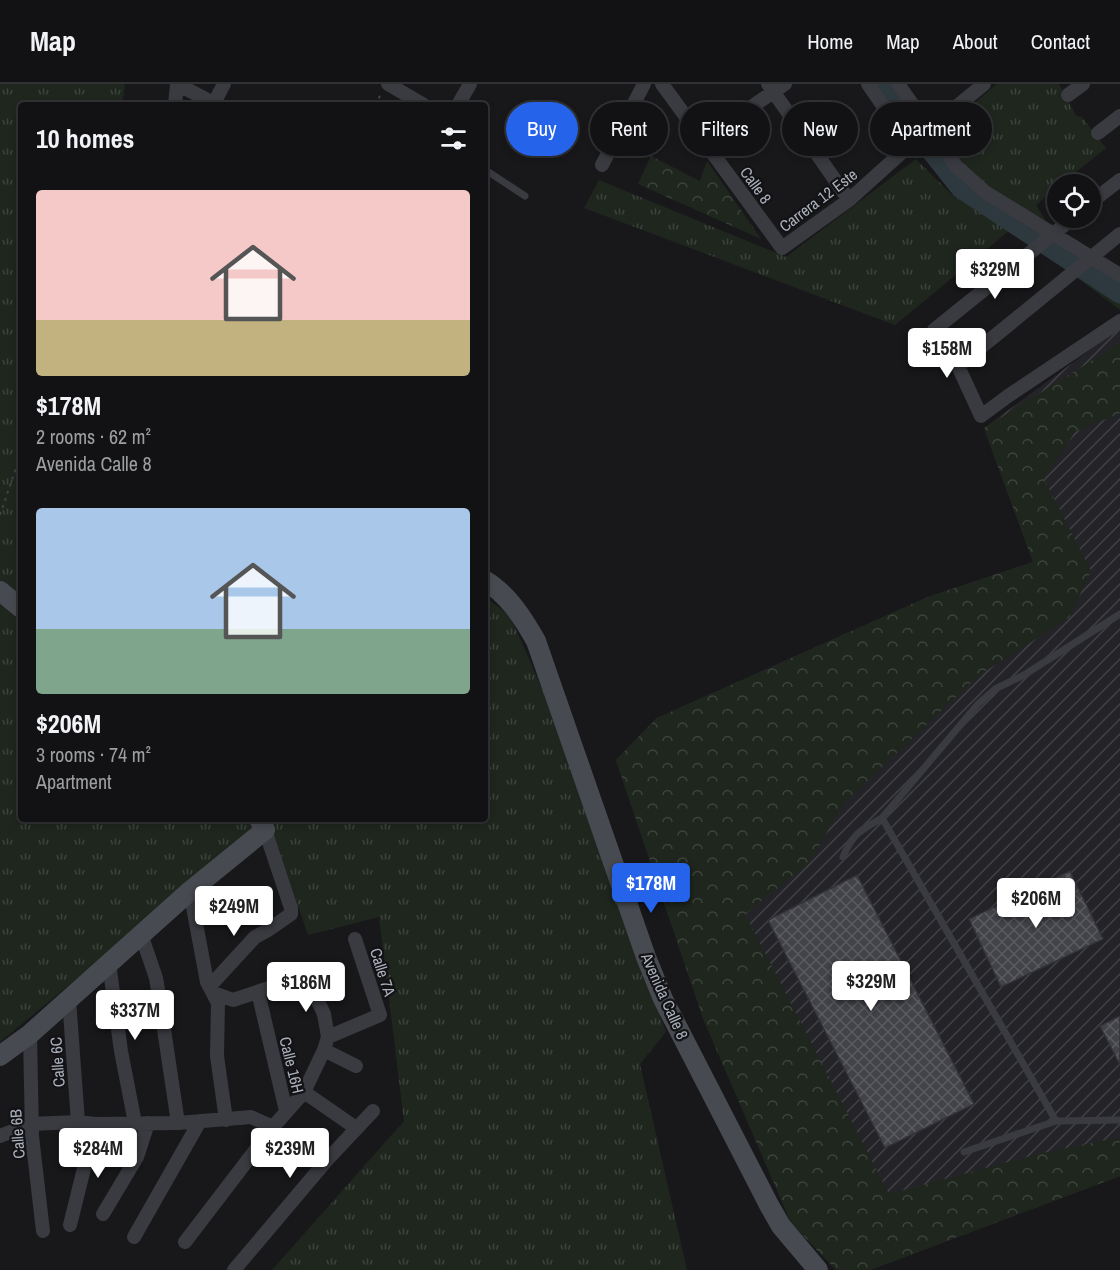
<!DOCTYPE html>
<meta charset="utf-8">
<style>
:root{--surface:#121214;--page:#1f2022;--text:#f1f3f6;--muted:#9c9ea0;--line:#313234;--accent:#2563eb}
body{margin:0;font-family:"Archivo Narrow",sans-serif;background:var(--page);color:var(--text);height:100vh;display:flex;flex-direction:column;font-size:22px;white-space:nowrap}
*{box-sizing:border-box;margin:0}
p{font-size:20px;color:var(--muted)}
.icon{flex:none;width:33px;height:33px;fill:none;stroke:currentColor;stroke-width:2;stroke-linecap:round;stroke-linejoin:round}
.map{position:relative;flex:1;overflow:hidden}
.details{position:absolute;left:18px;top:18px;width:470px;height:720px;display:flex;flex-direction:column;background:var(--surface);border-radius:6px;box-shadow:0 3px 9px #0003,0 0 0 2px var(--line)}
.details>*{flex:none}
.guide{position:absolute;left:506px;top:18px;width:524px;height:54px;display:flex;gap:12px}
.controls{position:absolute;left:1047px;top:90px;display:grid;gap:12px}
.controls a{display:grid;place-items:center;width:54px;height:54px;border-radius:50%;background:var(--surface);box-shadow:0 3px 9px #0003,0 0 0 2px var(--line);font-size:30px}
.price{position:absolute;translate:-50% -51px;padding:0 14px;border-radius:6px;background:#fff;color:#222;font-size:20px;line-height:39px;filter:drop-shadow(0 2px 3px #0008)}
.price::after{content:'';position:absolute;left:50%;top:36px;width:18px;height:14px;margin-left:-9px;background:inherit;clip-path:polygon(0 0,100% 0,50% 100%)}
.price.current{background:var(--accent);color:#fff}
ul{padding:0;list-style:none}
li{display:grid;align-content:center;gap:12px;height:318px;padding:0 18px}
li span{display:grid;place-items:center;height:186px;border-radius:6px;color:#555}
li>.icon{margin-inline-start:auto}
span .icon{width:108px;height:108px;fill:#fffc;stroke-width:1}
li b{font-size:26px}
h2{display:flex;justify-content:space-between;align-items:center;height:72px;padding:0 18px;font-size:26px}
.pill{padding:0 21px;border-radius:27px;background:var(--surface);box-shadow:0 3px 9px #0003,0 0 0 2px var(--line);font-size:21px;line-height:54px}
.pill.current{background:var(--accent);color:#fff}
header{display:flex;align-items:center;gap:36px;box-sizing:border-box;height:84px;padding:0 30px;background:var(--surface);border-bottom:2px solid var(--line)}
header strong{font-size:28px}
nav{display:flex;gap:33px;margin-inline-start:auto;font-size:21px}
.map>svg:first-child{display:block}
.industrial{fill:url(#industrial-furrows)}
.grass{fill:url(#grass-tufts)}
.forest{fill:url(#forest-crowns)}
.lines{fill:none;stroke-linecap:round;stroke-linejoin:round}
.river{stroke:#2d393f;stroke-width:21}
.building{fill:url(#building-cross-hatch);stroke:#323237;stroke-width:1.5}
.path{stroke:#3f4247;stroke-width:2;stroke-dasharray:3 4.5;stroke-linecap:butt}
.lane{stroke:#393b40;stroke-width:7}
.street{stroke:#393b40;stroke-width:14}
.secondary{stroke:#474a50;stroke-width:20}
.labels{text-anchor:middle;stroke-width:4.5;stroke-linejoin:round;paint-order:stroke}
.street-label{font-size:16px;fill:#aab0bb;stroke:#131316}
</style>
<header>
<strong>Map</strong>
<nav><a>Home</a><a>Map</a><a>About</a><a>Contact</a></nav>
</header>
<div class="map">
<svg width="1120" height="1186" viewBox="0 0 1120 1186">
<defs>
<pattern id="industrial-furrows" width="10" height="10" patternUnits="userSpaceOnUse" patternTransform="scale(1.5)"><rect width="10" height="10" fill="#242428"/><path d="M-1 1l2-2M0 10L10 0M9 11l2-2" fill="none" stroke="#414145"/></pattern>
<pattern id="grass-tufts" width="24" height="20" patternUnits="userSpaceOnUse" patternTransform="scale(1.5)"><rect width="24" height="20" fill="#1e261e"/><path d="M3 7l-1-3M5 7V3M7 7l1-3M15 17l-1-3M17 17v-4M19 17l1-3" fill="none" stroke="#3c433d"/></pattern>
<pattern id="forest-crowns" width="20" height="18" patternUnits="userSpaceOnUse" patternTransform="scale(1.5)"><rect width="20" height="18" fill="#1e261e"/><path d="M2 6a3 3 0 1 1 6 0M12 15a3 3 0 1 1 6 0" fill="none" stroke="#3c433d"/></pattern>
<pattern id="building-cross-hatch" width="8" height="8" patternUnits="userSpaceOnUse" patternTransform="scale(1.5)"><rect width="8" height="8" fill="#424348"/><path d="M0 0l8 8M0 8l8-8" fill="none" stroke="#5b5c60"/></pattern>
</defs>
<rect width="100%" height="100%" fill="#18181b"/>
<!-- industrial -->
<path class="industrial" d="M1120 244V1092L870 1186H836L704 937 616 676 657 634 928 513 1033 478 984 344Z"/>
<!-- grass -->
<path class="grass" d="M0 0H125L122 21H21V735H258L265 746 279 735H484L485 513 510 532 564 654 666 948 640 980 687 1186H272L404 1037 379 833 308 851 275 754 257 746 0 958Z
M871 0H891L925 49 986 113 1090 182 1120 199V226L1013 145 955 109 912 58Z
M997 0H1059L1076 32 1082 33 1106 64 1061 100H1058L1057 104 1036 121 1046 137 986 103 959 77 938 50Z
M916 75 952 111 1010 146 895 241 584 124 599 96 786 173Z"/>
<!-- forest -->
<path class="forest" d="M651 72 700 97 707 77 761 155 638 100Z
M1120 259V329L1075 348 1044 395 1091 487 1069 534 978 592 844 719 809 779 745 830 889 1110 1038 1070 1120 1053V1092L870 1186H836L791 1139 704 937 616 676 657 634 928 513 1033 478 984 344Z"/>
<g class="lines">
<!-- river -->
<path class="river" d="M885 0 931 66 961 104 1120 209"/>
</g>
<!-- building -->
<path class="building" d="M1070 787 1103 855 1001 903 969 835Z
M857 791 974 1020 885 1064 768 836Z
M1120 932V981L1100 942Z"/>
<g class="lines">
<!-- path -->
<path class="path" d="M375 21 381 10
M0 431 21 369"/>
<!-- lane -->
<path class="lane" d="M484 85 525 112
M1120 530 1024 591 995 605 978 620 882 734 1056 1037 1120 1036
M843 773C853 749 861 746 882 734
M964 1068 1056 1037"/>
<!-- street -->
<path class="street" d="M177 0 217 21
M388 0 424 21
M662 0 782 164 849 116 910 61 984 0
M768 0 849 116
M868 0 910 61
M898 0 956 82 985 108 1120 191
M1068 11 1083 0
M214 19 224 0
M175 21 177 0
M458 21 470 0
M1098 49 1120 32
M703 56 785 0
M602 81 644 0
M1090 119 1120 96
M1073 134 934 246 958 282 981 332 1008 312 1120 237
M958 282 1120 150
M190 807 207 898 218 919 217 972 226 1036
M141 850 156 894 159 912 178 1039
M109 879 121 967 135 1039
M210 902 255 853 268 846 291 830V824L265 746
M258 908 286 1027
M69 915 78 1038
M30 950 32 1052 43 1147
M328 953 380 931 355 855
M324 966 356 982
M304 1008 356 1044
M0 1052 30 1040 78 1038 95 1040 178 1039 251 1033 273 1043
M103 1130 137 1073 148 1039
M70 1141 95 1040
M134 1153 200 1037
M185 1158 273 1043 304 1008 324 966 328 953 324 930 309 898H287L233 916 214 909
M234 1186 327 1076 373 1027"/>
<!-- secondary -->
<path class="secondary" d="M484 496C508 510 523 534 536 557L646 873 663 915 769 1121 781 1142 818 1186
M0 507 21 524
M0 972 30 950 190 807 265 746 259 735"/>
</g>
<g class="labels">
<!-- street labels -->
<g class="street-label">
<text transform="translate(756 101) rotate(54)" y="6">Calle 8</text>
<text transform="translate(818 116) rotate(-37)" y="6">Carrera 12 Este</text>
<text transform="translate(383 888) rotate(72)" y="6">Calle 7A</text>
<text transform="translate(665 912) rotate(66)" y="6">Avenida Calle 8</text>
<text transform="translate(57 978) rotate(-94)" y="6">Calle 6C</text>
<text transform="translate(292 981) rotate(76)" y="6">Calle 16H</text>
<text transform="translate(17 1050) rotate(-94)" y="6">Calle 6B</text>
</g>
</g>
</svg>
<div class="controls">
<a><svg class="icon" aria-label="locate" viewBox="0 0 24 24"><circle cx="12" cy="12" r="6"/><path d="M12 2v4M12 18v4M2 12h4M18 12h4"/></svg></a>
</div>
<b class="price" style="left:995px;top:216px">$329M</b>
<b class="price" style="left:947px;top:295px">$158M</b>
<b class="price current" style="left:651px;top:830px">$178M</b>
<b class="price" style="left:1036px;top:845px">$206M</b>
<b class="price" style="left:234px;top:853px">$249M</b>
<b class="price" style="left:871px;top:928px">$329M</b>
<b class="price" style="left:306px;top:929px">$186M</b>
<b class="price" style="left:135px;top:957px">$337M</b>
<b class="price" style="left:98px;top:1095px">$284M</b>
<b class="price" style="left:290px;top:1095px">$239M</b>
<div class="guide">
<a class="pill current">Buy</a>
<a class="pill">Rent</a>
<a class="pill">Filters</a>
<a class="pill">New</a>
<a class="pill">Apartment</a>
</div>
<section class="details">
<h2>10 homes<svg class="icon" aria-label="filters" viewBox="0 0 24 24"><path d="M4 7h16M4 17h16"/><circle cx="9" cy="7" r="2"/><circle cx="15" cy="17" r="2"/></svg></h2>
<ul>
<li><span style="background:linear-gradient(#f6c9c9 70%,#c2b280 0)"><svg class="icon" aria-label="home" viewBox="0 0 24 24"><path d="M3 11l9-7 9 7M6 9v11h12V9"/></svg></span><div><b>$178M</b><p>2 rooms · 62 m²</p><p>Avenida Calle 8</p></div></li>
<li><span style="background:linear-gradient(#a9c7e8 65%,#7fa58c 0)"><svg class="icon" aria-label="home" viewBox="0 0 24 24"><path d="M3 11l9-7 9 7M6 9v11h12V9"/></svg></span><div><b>$206M</b><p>3 rooms · 74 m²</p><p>Apartment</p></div></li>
</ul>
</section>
</div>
